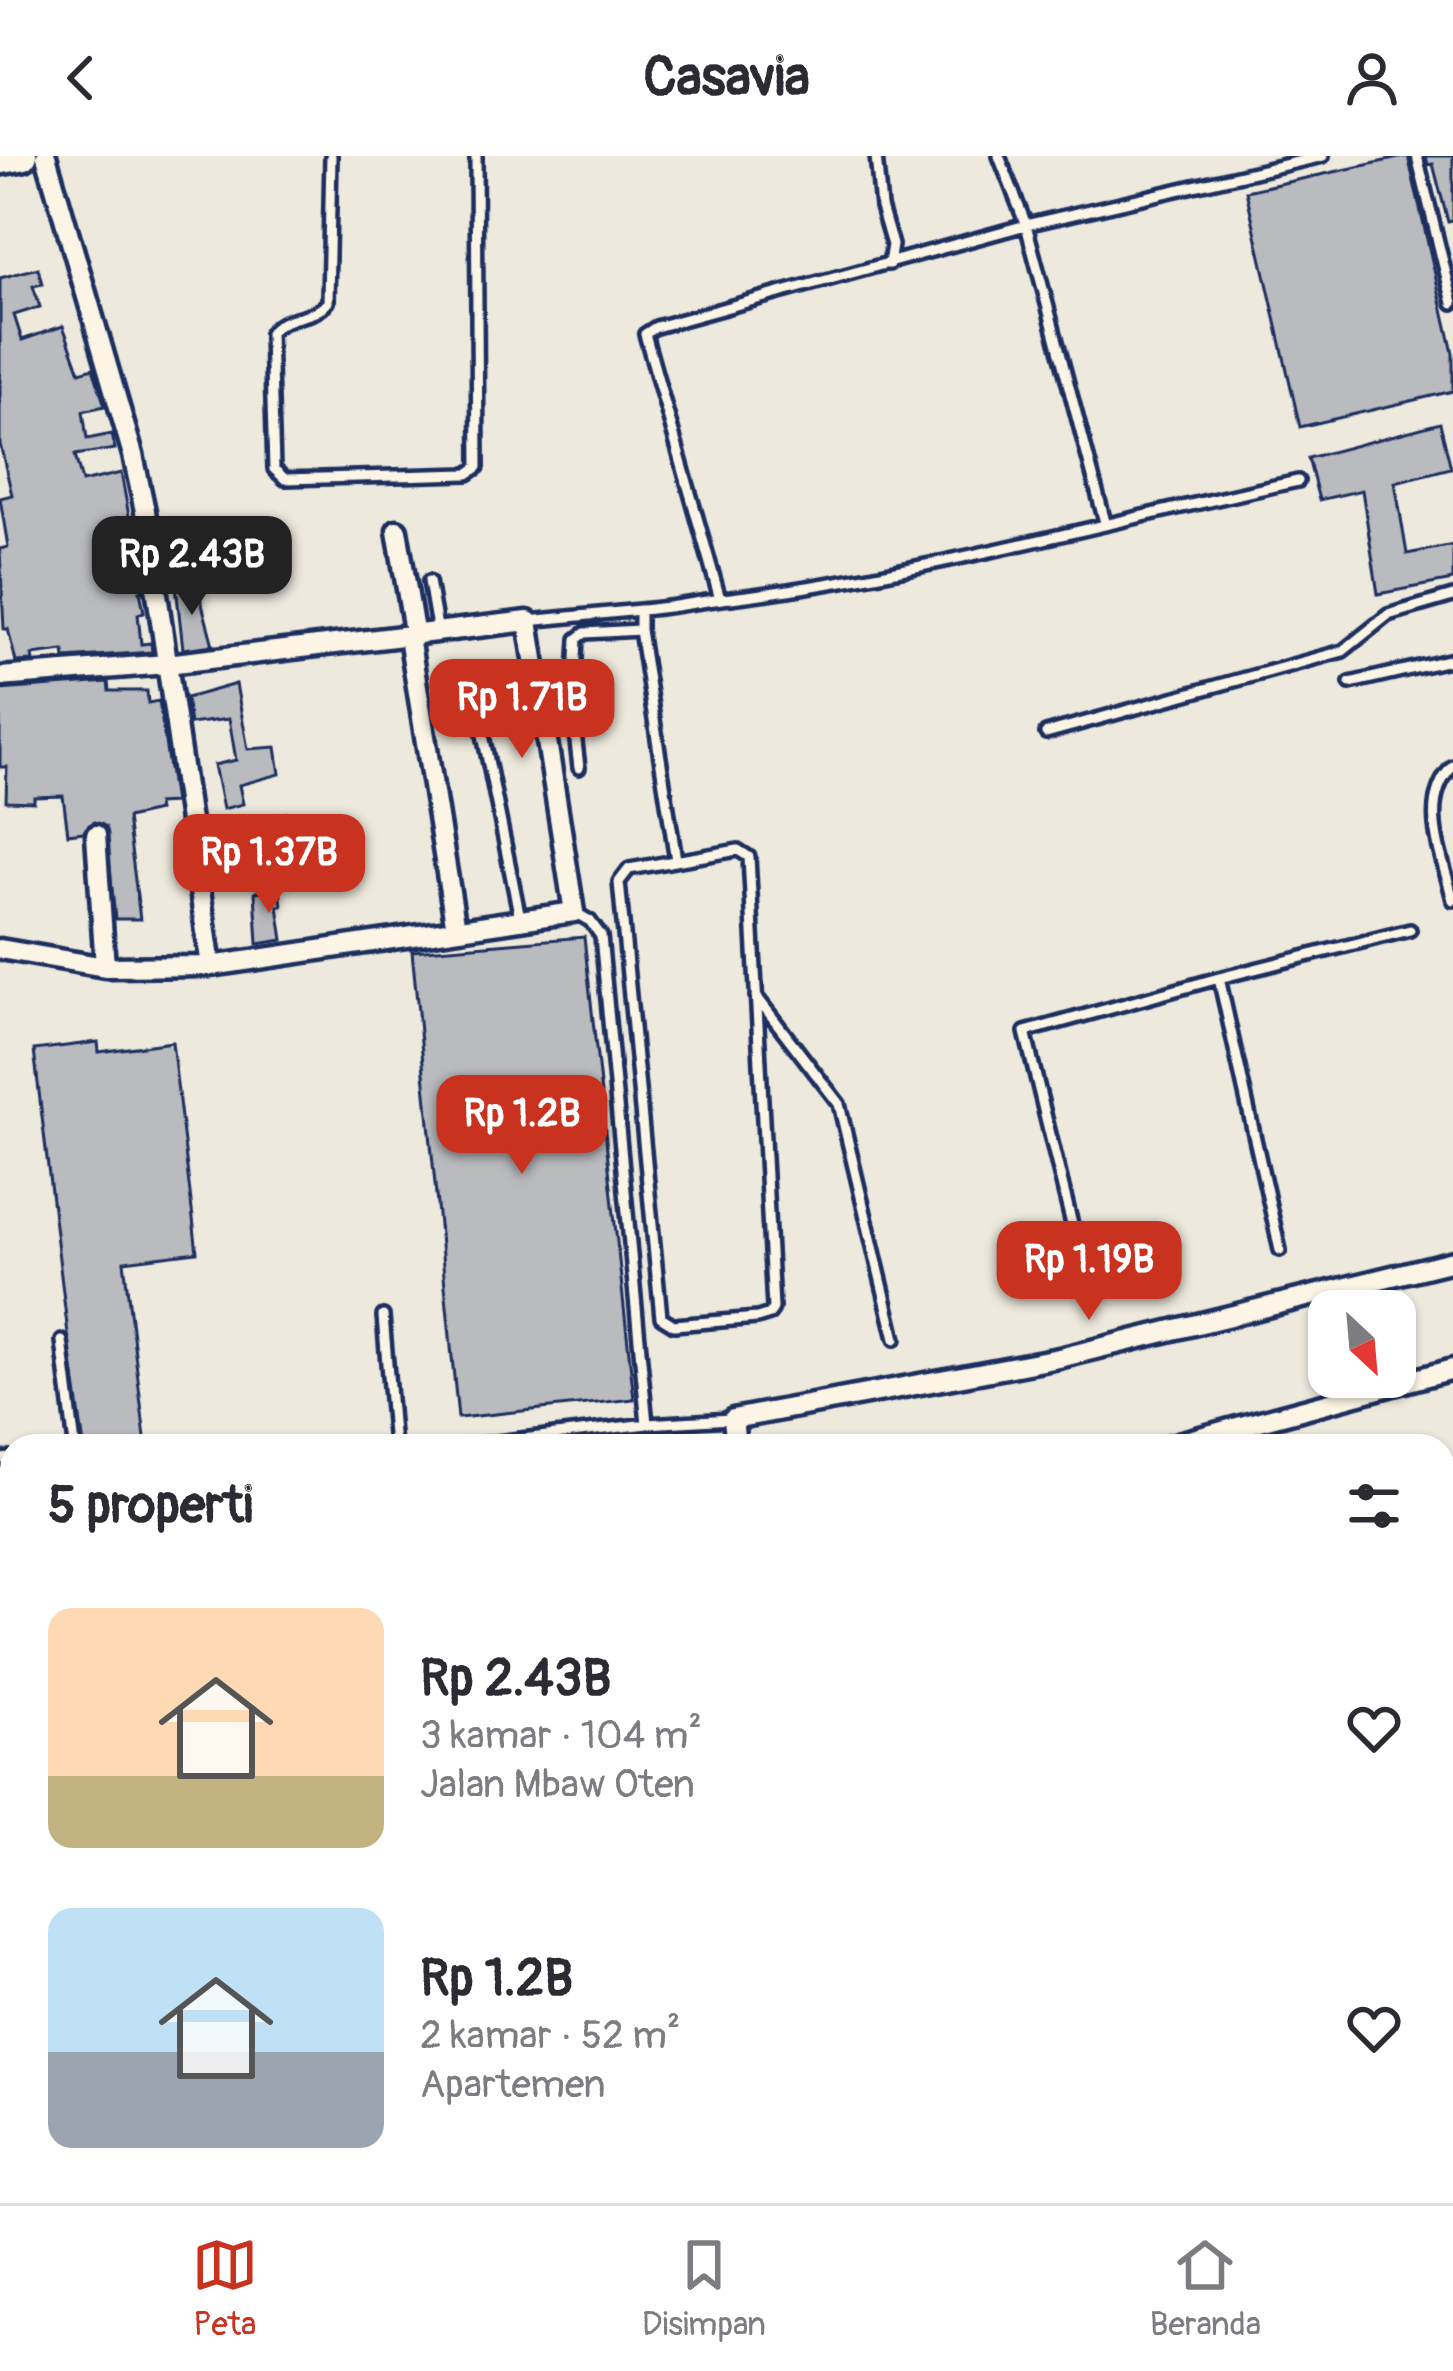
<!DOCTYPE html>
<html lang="id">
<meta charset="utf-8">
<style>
:root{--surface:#fff;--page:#f2f2f3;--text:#2b2b33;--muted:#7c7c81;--line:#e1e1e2;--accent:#c8321e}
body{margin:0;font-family:Pangolin,sans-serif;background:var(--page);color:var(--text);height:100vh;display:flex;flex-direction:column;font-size:45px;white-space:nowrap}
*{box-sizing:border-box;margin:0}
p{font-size:39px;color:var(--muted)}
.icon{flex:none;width:66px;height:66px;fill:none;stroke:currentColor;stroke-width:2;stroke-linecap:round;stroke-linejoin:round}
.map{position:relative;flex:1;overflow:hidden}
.side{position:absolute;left:0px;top:1278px;width:1455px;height:771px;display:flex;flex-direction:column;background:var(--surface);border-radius:36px 36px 0 0;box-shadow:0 3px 9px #0004}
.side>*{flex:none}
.needle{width:78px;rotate:154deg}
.tools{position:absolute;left:1308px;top:1134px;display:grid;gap:24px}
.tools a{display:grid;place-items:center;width:108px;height:108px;border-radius:24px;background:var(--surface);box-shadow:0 3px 9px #0004;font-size:60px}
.price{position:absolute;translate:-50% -102px;padding:0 27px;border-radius:24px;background:var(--accent);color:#fff;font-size:39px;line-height:78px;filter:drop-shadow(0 3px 6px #0008)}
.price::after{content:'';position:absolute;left:50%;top:72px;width:36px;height:27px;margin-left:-18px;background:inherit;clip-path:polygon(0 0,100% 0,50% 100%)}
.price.selected{background:#222;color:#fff}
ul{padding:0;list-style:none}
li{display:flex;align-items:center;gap:36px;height:300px;padding:0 48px}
li span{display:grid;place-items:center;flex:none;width:336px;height:240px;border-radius:24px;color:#555}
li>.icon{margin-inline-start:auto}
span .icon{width:144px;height:144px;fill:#fffc;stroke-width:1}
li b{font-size:51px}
h2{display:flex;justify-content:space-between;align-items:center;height:144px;padding:0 48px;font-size:51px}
header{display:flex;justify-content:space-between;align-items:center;height:156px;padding:0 48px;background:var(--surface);font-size:54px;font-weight:700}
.tab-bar{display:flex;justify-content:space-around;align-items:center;height:168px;border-top:3px solid var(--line);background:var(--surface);font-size:33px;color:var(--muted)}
.tab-bar a{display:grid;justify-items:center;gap:6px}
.tab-bar .selected{color:var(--accent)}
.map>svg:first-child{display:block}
.industrial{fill:url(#industrial-furrows)}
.building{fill:#babbbe;stroke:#1b2f5e;stroke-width:3}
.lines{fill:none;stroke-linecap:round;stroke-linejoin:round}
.lane-casing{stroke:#1b2f5e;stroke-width:18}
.street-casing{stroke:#1b2f5e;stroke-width:27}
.secondary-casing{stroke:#1b2f5e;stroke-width:36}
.path{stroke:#1b2f5e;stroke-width:3;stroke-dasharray:3 9;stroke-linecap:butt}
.lane{stroke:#fcf5e5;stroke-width:9}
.street{stroke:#fcf5e5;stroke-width:18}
.secondary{stroke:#fcf5e5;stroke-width:27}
</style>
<header><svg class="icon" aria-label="back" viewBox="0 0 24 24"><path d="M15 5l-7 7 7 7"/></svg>Casavia<svg class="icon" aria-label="person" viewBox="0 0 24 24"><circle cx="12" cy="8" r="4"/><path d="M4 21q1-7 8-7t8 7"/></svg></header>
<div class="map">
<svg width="1453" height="2047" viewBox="0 0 1453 2047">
<defs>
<pattern id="industrial-furrows" width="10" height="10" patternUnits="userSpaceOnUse" patternTransform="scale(3)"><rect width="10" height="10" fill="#dedbd4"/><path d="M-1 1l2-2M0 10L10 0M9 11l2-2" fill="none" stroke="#bebcb8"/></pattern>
</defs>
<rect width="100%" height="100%" fill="#eee9dd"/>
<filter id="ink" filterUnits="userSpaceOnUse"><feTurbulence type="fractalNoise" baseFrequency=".00833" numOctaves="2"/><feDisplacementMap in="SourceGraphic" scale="24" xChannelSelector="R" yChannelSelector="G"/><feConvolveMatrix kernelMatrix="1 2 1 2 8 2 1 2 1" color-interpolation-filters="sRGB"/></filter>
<g filter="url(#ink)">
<!-- industrial -->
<path class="industrial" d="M1453 1428V2047H320L318 2037H1443V1431Z"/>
<!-- building -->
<path class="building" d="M1408 0 1453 197V235L1300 271 1246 35Z
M1426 0H1453V65L1448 66 1433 8 1428 9Z
M38 112 42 128 33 130 40 151 14 159 22 184 63 170 80 216 93 212 105 250 83 255 87 283 112 278 115 293 75 299 82 326 121 317 143 435H140L144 456 138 458 141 488 151 487 152 496 65 502 64 495 32 499 33 505 16 506 8 473H4L0 393 8 391 0 342 12 339 0 288V122Z
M1440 267 1451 312 1395 326 1407 398 1453 389V424L1378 438 1362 334 1319 344 1308 302Z
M196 426 213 489 183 493 176 430Z
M108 526 109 535H147L148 547 159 545 174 647 157 648 158 655 127 662 140 763H115L106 671 94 666 83 676 68 678 63 640 34 641V646L6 645 7 611H0V534Z
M236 528 248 593 276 591 280 618 239 629 243 648 223 653 214 609 236 604 229 563 190 568 186 542Z
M286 657 288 677 261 680 259 660Z
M280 733 282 750H278L283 784 258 788 255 736Z
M584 781 634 1243 458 1262 412 795Z
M98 886 99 896 172 886 197 1096 124 1105 146 1290H84L68 1178 34 894Z"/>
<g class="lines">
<!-- lane casing -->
<g class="lane-casing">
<path id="lane" d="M331 0 328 146C313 165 285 157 270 177L274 313 285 323 468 318 478 311 476 0
M876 0 881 51 892 89 889 108
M999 0 1026 69 1323 0
M1417 0 1453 147
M429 425 438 477
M720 443 645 178 656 171 1026 69 1105 366
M528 465 640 454
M1350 527 1453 503
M481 569 520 762
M1046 577 1343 495 1388 459 1453 440
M1453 610C1417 646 1443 702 1453 744
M579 612 573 559 577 483 585 477 640 474
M738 694 749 701 773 1152 770 1158 757 1162 674 1169 661 1161 619 726 629 713Z
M676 704 640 474V454C671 452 701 445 731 442 923 418 1109 365 1298 325
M756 840 839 948 895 1183
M1280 1094 1219 822 1410 774
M1089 1138 1025 876 1219 822
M383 1160 394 1290
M62 1185 75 1290
M647 1268 731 1263
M463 1290 647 1268 601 780 590 765 574 756
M0 1303 12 1302
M0 1541 12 1542
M1443 1624 1453 1621
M1443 2005 1453 2002
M570 2037 573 2047
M721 2037 724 2047
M944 2037 947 2047
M1169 2037 1172 2047
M1298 2047 1333 2037"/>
</g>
<!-- street casing -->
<g class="street-casing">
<path id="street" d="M46 0 133 299 145 355 211 810
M397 374 415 481
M409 481 456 773
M0 521 167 508 528 465 574 756 211 810 105 811 0 793
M96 679 105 811
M736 1290 733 1263 1059 1202 1453 1105
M1167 1290 1453 1213"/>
</g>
<!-- secondary casing -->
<g class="secondary-casing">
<path id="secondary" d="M0 4 23 0
M1443 1386 1453 1384
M1443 1430 1453 1428
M0 1623 12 1621
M0 1665 12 1664"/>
</g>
<!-- path -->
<path class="path" d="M310 2037 312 2047"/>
<!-- lane -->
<use href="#lane" class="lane"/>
<!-- street -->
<use href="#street" class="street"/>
<!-- secondary -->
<use href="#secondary" class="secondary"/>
</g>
</g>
</svg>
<div class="tools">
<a><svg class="needle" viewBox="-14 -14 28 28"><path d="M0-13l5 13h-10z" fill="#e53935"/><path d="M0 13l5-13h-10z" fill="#7c7c81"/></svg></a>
</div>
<b class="price selected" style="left:192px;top:462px">Rp 2.43B</b>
<b class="price" style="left:522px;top:605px">Rp 1.71B</b>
<b class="price" style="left:269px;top:760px">Rp 1.37B</b>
<b class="price" style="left:522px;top:1021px">Rp 1.2B</b>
<b class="price" style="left:1089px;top:1167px">Rp 1.19B</b>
<section class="side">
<h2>5 properti<svg class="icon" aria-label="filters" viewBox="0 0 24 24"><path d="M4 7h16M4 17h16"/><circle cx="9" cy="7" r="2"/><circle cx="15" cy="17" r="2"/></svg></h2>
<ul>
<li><span style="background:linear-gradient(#ffd9b3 70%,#c2b280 0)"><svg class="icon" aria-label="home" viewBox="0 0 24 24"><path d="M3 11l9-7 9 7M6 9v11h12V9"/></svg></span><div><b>Rp 2.43B</b><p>3 kamar · 104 m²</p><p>Jalan Mbaw Oten</p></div><svg class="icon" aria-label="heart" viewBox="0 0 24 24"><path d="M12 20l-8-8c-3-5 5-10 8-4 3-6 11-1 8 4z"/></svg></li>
<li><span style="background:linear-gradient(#bfe0f5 60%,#9aa5b1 0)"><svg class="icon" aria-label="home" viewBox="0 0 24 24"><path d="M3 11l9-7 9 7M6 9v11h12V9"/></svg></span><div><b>Rp 1.2B</b><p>2 kamar · 52 m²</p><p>Apartemen</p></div><svg class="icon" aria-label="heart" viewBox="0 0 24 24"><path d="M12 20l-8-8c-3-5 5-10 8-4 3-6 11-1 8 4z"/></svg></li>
</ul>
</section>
</div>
<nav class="tab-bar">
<a class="selected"><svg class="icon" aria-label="map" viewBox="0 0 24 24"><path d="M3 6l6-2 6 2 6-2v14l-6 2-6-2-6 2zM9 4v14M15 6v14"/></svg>Peta</a>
<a><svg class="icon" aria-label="saved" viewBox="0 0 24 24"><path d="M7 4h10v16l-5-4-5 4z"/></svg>Disimpan</a>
<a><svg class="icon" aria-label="home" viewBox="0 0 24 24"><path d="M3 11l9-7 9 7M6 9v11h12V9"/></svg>Beranda</a>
</nav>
